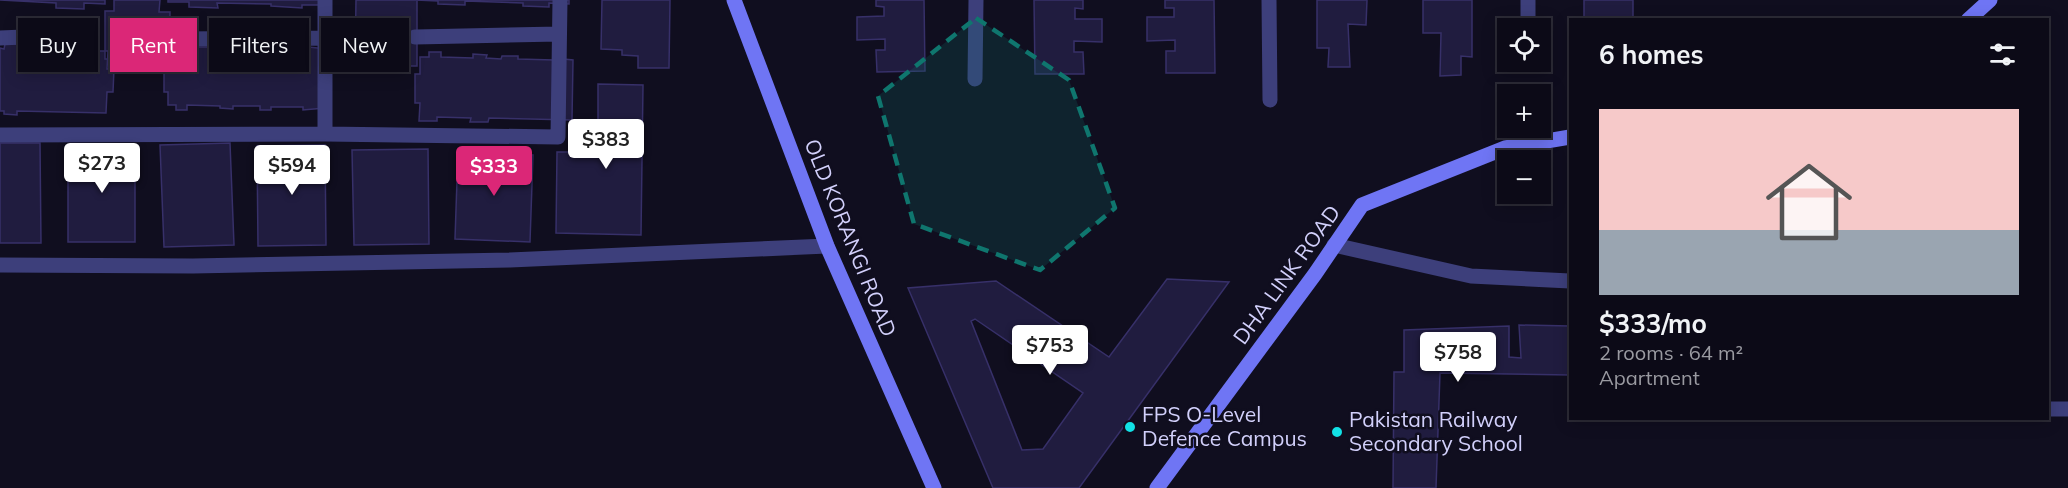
<!DOCTYPE html>
<meta charset="utf-8">
<style>
:root{--surface:#0c0a17;--page:#1a1824;--text:#f1f3f6;--muted:#9a9aa1;--line:#2c2b36;--accent:#db2777}
body{margin:0;font-family:Mulish,sans-serif;background:var(--page);color:var(--text);height:100vh;display:flex;flex-direction:column;font-size:22px;white-space:nowrap}
*{box-sizing:border-box;margin:0}
p{font-size:20px;color:var(--muted)}
.icon{flex:none;width:33px;height:33px;fill:none;stroke:currentColor;stroke-width:2;stroke-linecap:round;stroke-linejoin:round}
.map{position:relative;flex:1;overflow:hidden}
.sheet{position:absolute;left:1569px;top:18px;width:480px;height:402px;display:flex;flex-direction:column;background:var(--surface);border-radius:0px;box-shadow:0 3px 15px #0003,0 0 0 2px var(--line)}
.sheet>*{flex:none}
.top-card{position:absolute;left:18px;top:18px;width:570px;height:54px;display:flex;gap:12px}
.controls{position:absolute;left:1497px;top:18px;display:grid;gap:12px}
.controls a{display:grid;place-items:center;width:54px;height:54px;border-radius:0px;background:var(--surface);box-shadow:0 3px 15px #0003,0 0 0 2px var(--line);font-size:30px}
.price{position:absolute;translate:-50% -51px;padding:0 14px;border-radius:6px;background:#fff;color:#222;font-size:20px;line-height:39px;filter:drop-shadow(0 2px 3px #0008)}
.price::after{content:'';position:absolute;left:50%;top:36px;width:18px;height:14px;margin-left:-9px;background:inherit;clip-path:polygon(0 0,100% 0,50% 100%)}
.price.active{background:var(--accent);color:#fff}
ul{padding:0;list-style:none}
li{display:grid;align-content:center;gap:12px;height:318px;padding:0 30px}
li span{display:grid;place-items:center;height:186px;border-radius:0px;color:#555}
li>.icon{margin-inline-start:auto}
span .icon{width:108px;height:108px;fill:#fffc;stroke-width:1}
li b{font-size:26px}
h2{display:flex;justify-content:space-between;align-items:center;height:72px;padding:0 30px;font-size:26px}
.chip{padding:0 21px;border-radius:0px;background:var(--surface);box-shadow:0 3px 15px #0003,0 0 0 2px var(--line);font-size:21px;line-height:54px}
.chip.active{background:var(--accent);color:#fff}
.map>svg:first-child{display:block}
.building{fill:#201c3f;stroke:#373069;stroke-width:1.5;fill-rule:evenodd}
.lines{fill:none;stroke-linecap:round;stroke-linejoin:round}
.street{stroke:#3d3f7b;stroke-width:15}
.secondary{stroke:#6f75f4;stroke-width:15}
.marked{fill:#0f766e;fill-opacity:0.2;stroke:#0f766e;stroke-width:4.5;stroke-dasharray:12 8;stroke-linejoin:round}
.poi-dot{fill:#12e1e6;stroke:#100e1f;stroke-width:2}
.labels{text-anchor:middle;stroke-width:5;stroke-linejoin:round;paint-order:stroke}
.street-label{font-size:21px;fill:#d2d0fb;stroke:#100e1f}
.poi-label{font-size:21px;fill:#d2d0fb;stroke:#100e1f;text-anchor:start}
</style>
<div class="map">
<svg width="2068" height="488" viewBox="0 0 2068 488">
<rect width="100%" height="100%" fill="#100e1f"/>
<!-- building -->
<path class="building" d="M0 0H105V4L84 3V9L56 8V3Z
M114 0H160L159 12H170L169 60 151 59V64L124 63V59H105V11H114Z
M168 0H323V5H302V8L271 6V4L217 3 218 8 189 7V2H168Z
M356 0H417V66H401V71L377 70 378 65H355Z
M416 0H569V4L549 3V7L523 6V3L465 1V5L438 4V1Z
M602 0H670L669 68H638V56L622 55V50L601 49Z
M876 0H924L925 71 877 72 876 50H885V39L857 40V17L884 16V7L876 6Z
M1034 0H1083V9L1075 8V19H1102V42L1074 41V52H1083L1084 74H1035Z
M1165 0H1214L1215 73H1166V51H1175V40L1147 41V17H1174V8H1165Z
M1317 0H1367L1366 25 1348 24 1350 67H1328L1329 48H1317Z
M1423 0H1472V57L1461 56V75L1440 76 1441 33H1423Z
M1584 0H1633V20H1584Z
M178 42H188V47H220V43H235V48H257V44L272 45V48L300 49V46L326 49 325 108 303 110V107H271V110H260V106H233V109L220 108V106L187 105V110H176V105H168V92H164V68H168V46L179 47Z
M5 44H19V49L41 50V45H53V50H84V47H98V51H108L107 69H114L113 92H107L106 113 17 111V115L4 114V111H0V48L4 49Z
M429 52H441V57L473 58V54L487 55 486 58 501 59 502 56H518V59L554 60V58L573 60 572 120 489 118 488 122H470L471 118 437 117V121H419L420 103H415V74H420V57H429Z
M598 84 643 85 641 235 556 233 557 152H598Z
M0 143H40L41 243H0Z
M230 143 234 245 164 247 160 145Z
M325 145 326 245 258 246 257 146Z
M68 146H135V242H68Z
M428 149 429 244 354 245 352 150Z
M458 151 533 155 530 242 455 239Z
M1167 279 1229 282 1079 488H993L908 288 996 281 1109 357ZM975 319 1083 393 1043 449 1022 450 971 321Z
M1519 325 1570 326V375L1440 373 1436 488H1393L1394 372H1404V330L1509 326V357L1521 358Z"/>
<g class="lines">
<!-- street -->
<path class="street" d="M325 0V134
M1269 0 1270 100
M1528 0V24
M415 37 559 34
M0 38 70 35
M171 39 325 38
M975 79 976 0
M0 135 325 134 558 137 560 0
M1334 245 1471 276 1570 281
M0 265 193 266 510 260 827 246
M2048 409H2068"/>
<!-- secondary -->
<path class="secondary" d="M734 0 827 246 934 488
M1968 20 1990 0
M1157 488 1315 274 1362 205 1505 148 1570 137"/>
</g>
<!-- marked area -->
<path class="marked" d="M976 18 1069 80 1115 208 1040 270 914 224 878 96Z"/>
<!-- markers -->
<g class="poi-dot">
<circle cx="1130" cy="427" r="6"/>
<circle cx="1337" cy="432" r="6"/>
</g>
<g class="labels">
<!-- street labels -->
<g class="street-label">
<text transform="translate(850 238) rotate(68)" y="7">OLD KORANGI ROAD</text>
<text transform="translate(1287 275) rotate(-54)" y="7">DHA LINK ROAD</text>
</g>
<!-- poi labels -->
<g class="poi-label">
<text x="1142" y="422">FPS O-Level<tspan x="1142" dy="24">Defence Campus</tspan></text>
<text x="1349" y="427">Pakistan Railway<tspan x="1349" dy="24">Secondary School</tspan></text>
</g>
</g>
</svg>
<div class="controls">
<a><svg class="icon" aria-label="locate" viewBox="0 0 24 24"><circle cx="12" cy="12" r="6"/><path d="M12 2v4M12 18v4M2 12h4M18 12h4"/></svg></a>
<a>+</a>
<a>−</a>
</div>
<b class="price" style="left:606px;top:170px">$383</b>
<b class="price" style="left:102px;top:194px">$273</b>
<b class="price" style="left:292px;top:196px">$594</b>
<b class="price active" style="left:494px;top:197px">$333</b>
<b class="price" style="left:1050px;top:376px">$753</b>
<b class="price" style="left:1458px;top:383px">$758</b>
<div class="top-card">
<a class="chip">Buy</a>
<a class="chip active">Rent</a>
<a class="chip">Filters</a>
<a class="chip">New</a>
</div>
<section class="sheet">
<h2>6 homes<svg class="icon" aria-label="filters" viewBox="0 0 24 24"><path d="M4 7h16M4 17h16"/><circle cx="9" cy="7" r="2"/><circle cx="15" cy="17" r="2"/></svg></h2>
<ul>
<li><span style="background:linear-gradient(#f6c9c9 65%,#9aa5b1 0)"><svg class="icon" aria-label="home" viewBox="0 0 24 24"><path d="M3 11l9-7 9 7M6 9v11h12V9"/></svg></span><div><b>$333/mo</b><p>2 rooms · 64 m²</p><p>Apartment</p></div></li>
</ul>
</section>
</div>
